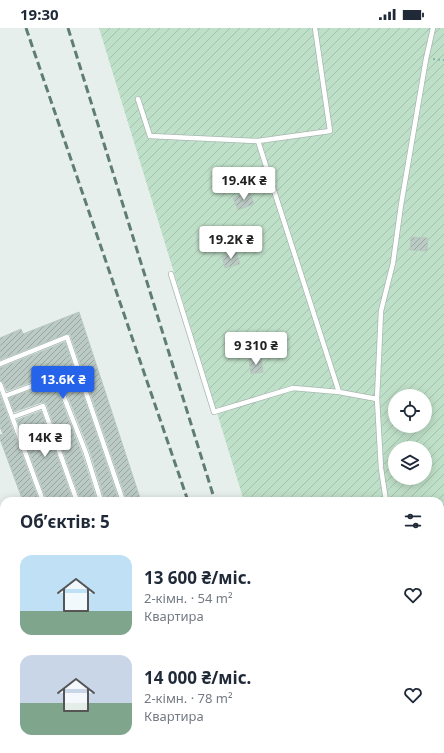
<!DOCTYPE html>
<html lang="uk">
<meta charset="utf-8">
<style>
:root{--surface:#fff;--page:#f6f6f7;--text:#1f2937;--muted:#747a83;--accent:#2563eb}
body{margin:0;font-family:"Noto Sans",sans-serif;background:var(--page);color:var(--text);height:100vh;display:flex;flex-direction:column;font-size:15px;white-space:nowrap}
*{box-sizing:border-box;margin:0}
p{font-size:13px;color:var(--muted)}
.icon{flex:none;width:22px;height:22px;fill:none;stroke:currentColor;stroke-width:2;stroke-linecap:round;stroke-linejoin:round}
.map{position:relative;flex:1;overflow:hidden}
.panel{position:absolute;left:0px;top:469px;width:444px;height:256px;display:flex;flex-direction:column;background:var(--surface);border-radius:12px 12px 0 0;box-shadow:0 2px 10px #0003}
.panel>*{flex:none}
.tools{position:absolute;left:388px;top:361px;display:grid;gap:8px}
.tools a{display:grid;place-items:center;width:44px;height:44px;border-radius:50%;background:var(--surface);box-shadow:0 2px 10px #0003;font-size:20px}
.price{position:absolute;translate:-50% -34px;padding:0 9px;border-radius:4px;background:#fff;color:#222;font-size:13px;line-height:26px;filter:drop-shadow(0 1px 2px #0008)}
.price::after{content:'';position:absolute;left:50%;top:24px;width:12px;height:9px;margin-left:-6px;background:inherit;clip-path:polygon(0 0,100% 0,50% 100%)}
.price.current{background:var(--accent);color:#fff}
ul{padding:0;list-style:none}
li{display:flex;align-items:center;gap:12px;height:100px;padding:0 20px}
li span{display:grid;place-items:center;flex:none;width:112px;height:80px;border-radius:12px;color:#555}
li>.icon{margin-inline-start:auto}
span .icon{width:48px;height:48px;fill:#fffc;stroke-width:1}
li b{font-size:17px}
h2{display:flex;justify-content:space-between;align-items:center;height:48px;padding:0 20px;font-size:17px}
.status{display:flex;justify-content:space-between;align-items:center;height:28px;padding:0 20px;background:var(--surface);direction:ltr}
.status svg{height:11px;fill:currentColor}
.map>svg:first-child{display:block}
.garden{fill:url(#garden-furrows);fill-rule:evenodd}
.building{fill:url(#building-hatch);stroke:#b8c9c2}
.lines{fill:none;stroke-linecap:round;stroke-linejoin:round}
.service-casing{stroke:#a8b8b2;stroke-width:6}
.path{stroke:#86b3a6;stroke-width:2;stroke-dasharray:2 3;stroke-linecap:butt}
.service{stroke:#fff;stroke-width:4.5}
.rail{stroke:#5f7d75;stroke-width:3;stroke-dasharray:8 4;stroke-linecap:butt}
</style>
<div class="status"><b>19:30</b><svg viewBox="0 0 49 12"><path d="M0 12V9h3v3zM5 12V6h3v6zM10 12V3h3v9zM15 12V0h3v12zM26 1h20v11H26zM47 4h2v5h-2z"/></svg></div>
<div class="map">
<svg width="444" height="725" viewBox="0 0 444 725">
<defs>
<pattern id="garden-furrows" width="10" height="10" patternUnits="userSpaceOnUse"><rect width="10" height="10" fill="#bfe0c8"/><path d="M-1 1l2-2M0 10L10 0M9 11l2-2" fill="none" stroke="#a4c1ad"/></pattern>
<pattern id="building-hatch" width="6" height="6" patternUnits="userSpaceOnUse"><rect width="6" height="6" fill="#bbcac4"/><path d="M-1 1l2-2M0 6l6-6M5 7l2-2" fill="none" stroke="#98a6a0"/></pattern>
</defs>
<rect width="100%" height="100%" fill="#e6efeb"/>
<!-- garden -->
<path class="garden" d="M99 0H444V725H323L321 721H440V473H244ZM395 368H425V398H395ZM395 420H425V450H395Z"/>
<!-- building -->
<path class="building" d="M250 164 254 176 238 182 233 170Z
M411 209 428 210 427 223 410 222Z
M236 223 240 236 225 240 222 228Z
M79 284 141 473H127L70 306H66L0 332V310L21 301 23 306Z
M65 314 119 473H105L90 424 59 346 55 345 7 363 3 354 0 352V340Z
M261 329 263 344 251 346 249 331Z
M54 354 82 426 97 473H81L46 375 42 374 14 384 9 370Z
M0 367 39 473H23L0 411V407L3 406 0 399Z
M41 383 73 473H47L17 392Z"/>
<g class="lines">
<!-- service casing -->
<g class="service-casing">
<path id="service" d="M315 0 330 103 258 113 339 364
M138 71 150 108 258 113
M171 246 214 384 293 360 339 364 377 371
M0 336 67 309 123 473
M0 356 43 473
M5 368 56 349 86 425 101 473
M13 389 43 378 77 473
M386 473 381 440 377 371 381 283 393 235 401 177 426 31 433 0
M0 570 4 568
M0 680 4 677
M178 721 179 725
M201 721 203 725
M317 721 318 725
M425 721 426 725"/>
</g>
<!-- path -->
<path class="path" d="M433 31 444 32
M280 721 282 725"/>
<!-- service -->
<use href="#service" class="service"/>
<!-- rail -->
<path class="rail" d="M26 0 188 473
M68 0 215 473
M273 721 274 725
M291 721 292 725"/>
</g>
</svg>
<div class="tools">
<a><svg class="icon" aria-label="locate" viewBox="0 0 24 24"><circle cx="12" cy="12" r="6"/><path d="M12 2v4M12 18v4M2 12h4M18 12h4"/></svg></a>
<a><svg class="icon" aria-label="layers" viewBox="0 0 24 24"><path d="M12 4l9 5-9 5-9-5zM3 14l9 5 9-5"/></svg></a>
</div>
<b class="price" style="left:244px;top:173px">19.4K ₴</b>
<b class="price" style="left:231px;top:232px">19.2K ₴</b>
<b class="price" style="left:256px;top:338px">9 310 ₴</b>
<b class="price current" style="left:63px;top:372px">13.6K ₴</b>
<b class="price" style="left:45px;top:430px">14K ₴</b>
<section class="panel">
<h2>Об’єктів: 5<svg class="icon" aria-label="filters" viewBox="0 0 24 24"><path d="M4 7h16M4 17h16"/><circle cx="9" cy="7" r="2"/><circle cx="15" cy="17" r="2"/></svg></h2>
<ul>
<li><span style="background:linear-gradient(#bfe0f5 70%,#7fa58c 0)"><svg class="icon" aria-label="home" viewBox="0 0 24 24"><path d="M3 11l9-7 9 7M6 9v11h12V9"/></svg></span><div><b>13 600 ₴/міс.</b><p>2-кімн. · 54 m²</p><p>Квартира</p></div><svg class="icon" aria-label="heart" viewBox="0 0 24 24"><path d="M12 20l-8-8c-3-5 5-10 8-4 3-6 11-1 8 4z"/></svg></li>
<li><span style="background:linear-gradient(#c9d6e8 60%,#7fa58c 0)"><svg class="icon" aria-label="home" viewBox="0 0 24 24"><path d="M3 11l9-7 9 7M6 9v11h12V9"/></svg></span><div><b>14 000 ₴/міс.</b><p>2-кімн. · 78 m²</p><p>Квартира</p></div><svg class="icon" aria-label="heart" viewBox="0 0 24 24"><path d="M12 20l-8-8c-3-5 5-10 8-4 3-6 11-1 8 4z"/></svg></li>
</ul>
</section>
</div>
